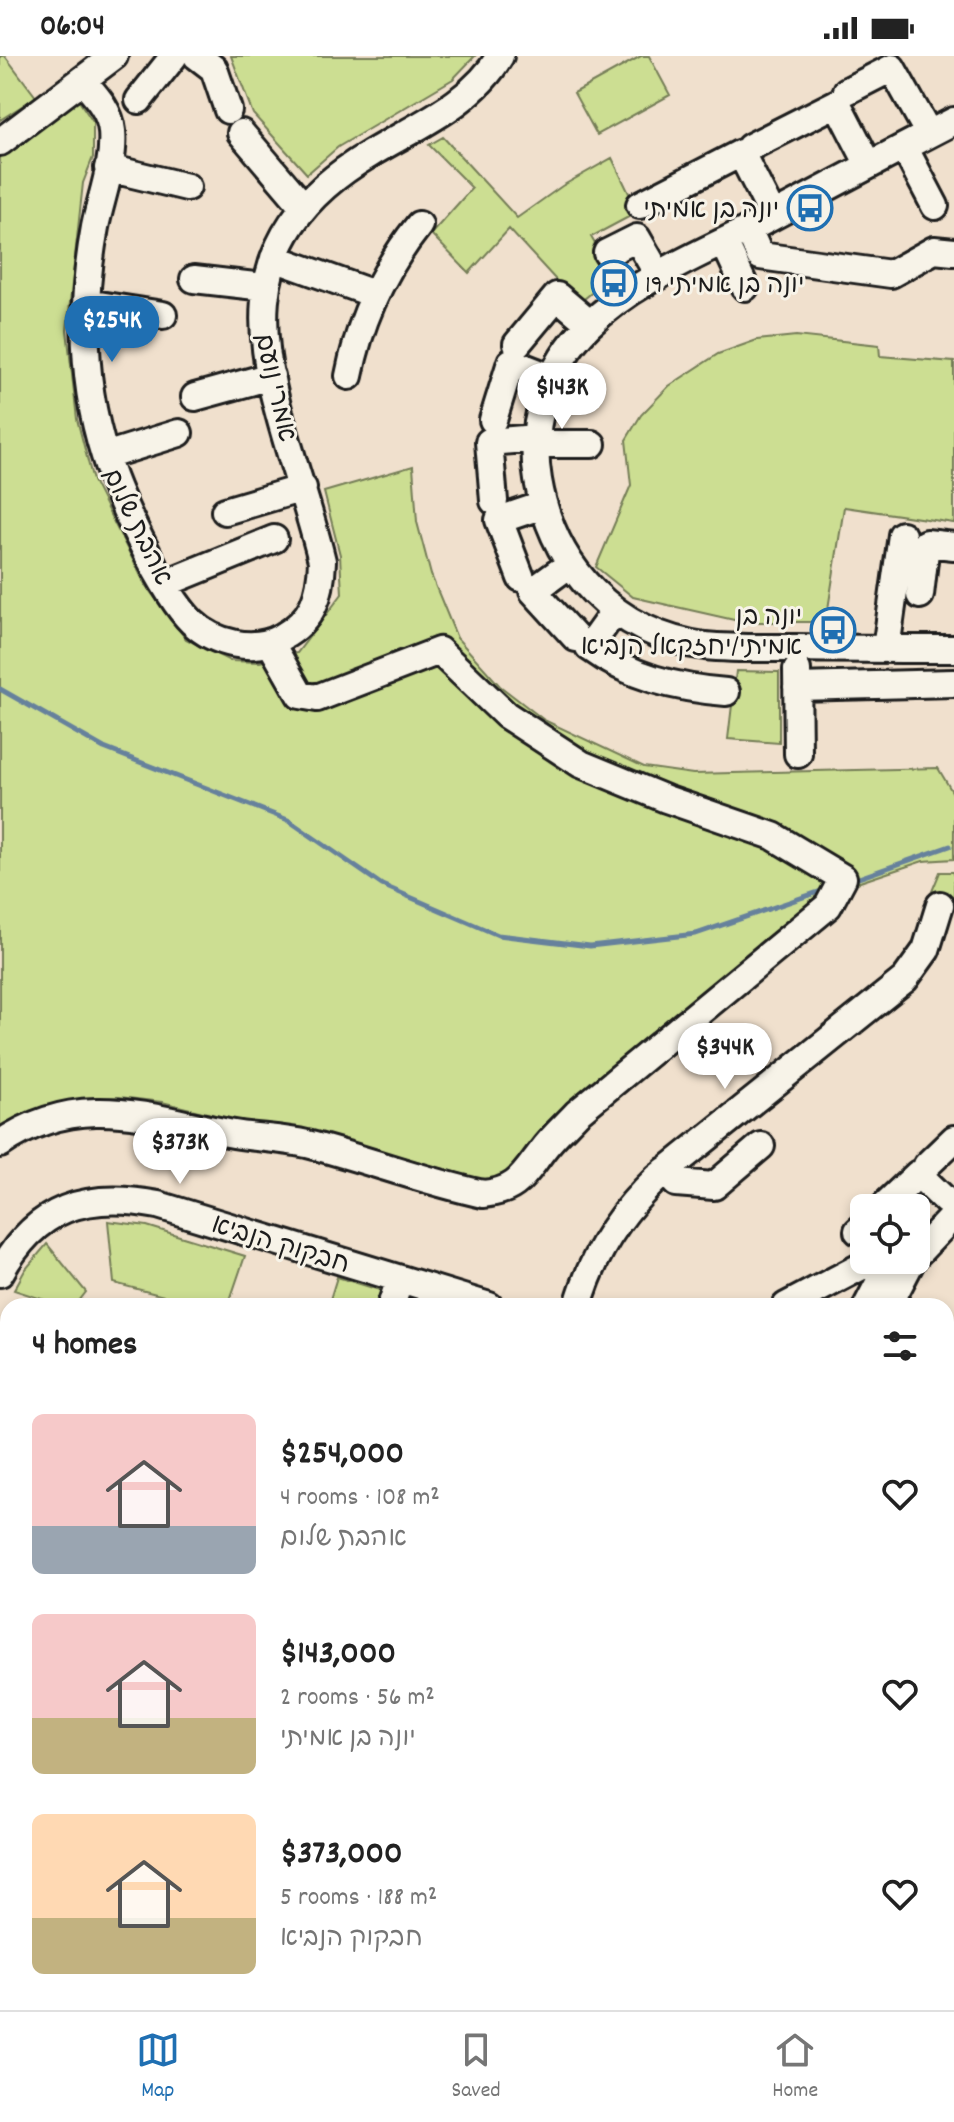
<!DOCTYPE html>
<meta charset="utf-8">
<style>
:root{--surface:#fff;--page:#f6f6f6;--text:#222;--muted:#767676;--line:#e0e0e0;--accent:#1f6fb2}
body{margin:0;font-family:Dekko,"Playpen Sans Hebrew",sans-serif;background:var(--page);color:var(--text);height:100vh;display:flex;flex-direction:column;font-size:30px;white-space:nowrap}
*{box-sizing:border-box;margin:0}
p{font-size:26px;color:var(--muted)}
.icon{flex:none;width:44px;height:44px;fill:none;stroke:currentColor;stroke-width:2;stroke-linecap:round;stroke-linejoin:round}
.map{position:relative;flex:1;overflow:hidden}
.details{position:absolute;left:0px;top:1242px;width:954px;height:712px;display:flex;flex-direction:column;background:var(--surface);border-radius:24px 24px 0 0;box-shadow:0 4px 12px #0003}
.details>*{flex:none}
.controls{position:absolute;left:850px;top:1138px;display:grid;gap:16px}
.controls a{display:grid;place-items:center;width:80px;height:80px;border-radius:12px;background:var(--surface);box-shadow:0 4px 12px #0003;font-size:40px}
.price{position:absolute;translate:-50% -68px;padding:0 18px;border-radius:28px;background:#fff;color:#222;font-size:26px;line-height:52px;filter:drop-shadow(0 2px 4px #0008)}
.price::after{content:'';position:absolute;left:50%;top:48px;width:24px;height:18px;margin-left:-12px;background:inherit;clip-path:polygon(0 0,100% 0,50% 100%)}
.price.active{background:var(--accent);color:#fff}
ul{padding:0;list-style:none}
li{display:flex;align-items:center;gap:24px;height:200px;padding:0 32px}
li span{display:grid;place-items:center;flex:none;width:224px;height:160px;border-radius:12px;color:#555}
li>.icon{margin-inline-start:auto}
span .icon{width:96px;height:96px;fill:#fffc;stroke-width:1}
li b{font-size:34px}
h2{display:flex;justify-content:space-between;align-items:center;height:96px;padding:0 32px;font-size:34px}
.status{display:flex;justify-content:space-between;align-items:center;height:56px;padding:0 40px;background:var(--surface);direction:ltr}
.status svg{height:22px;fill:currentColor}
.tab-bar{display:flex;justify-content:space-around;align-items:center;height:112px;border-top:2px solid var(--line);background:var(--surface);font-size:22px;color:var(--muted)}
.tab-bar a{display:grid;justify-items:center;gap:4px}
.tab-bar .active{color:var(--accent)}
.map>svg:first-child{display:block}
.green{fill:#ccde92;stroke:#747d57;stroke-width:2}
.lines{fill:none;stroke-linecap:round;stroke-linejoin:round}
.stream{stroke:#66819c;stroke-width:5}
.minor-casing{stroke:#1c1c1c;stroke-width:32}
.minor{stroke:#f7f3e8;stroke-width:26}
.labels{text-anchor:middle;stroke-width:6;stroke-linejoin:round;paint-order:stroke}
.poi-label{font-size:26px;fill:#1c1c1c;stroke:#f7f3e8;text-anchor:end}
.street-label{font-size:26px;fill:#1c1c1c;stroke:#f7f3e8}
</style>
<div class="status"><b>06:04</b><svg viewBox="0 0 49 12"><path d="M0 12V9h3v3zM5 12V6h3v6zM10 12V3h3v9zM15 12V0h3v12zM26 1h20v11H26zM47 4h2v5h-2z"/></svg></div>
<div class="map">
<svg width="954" height="1954" viewBox="0 0 954 1954">
<rect width="100%" height="100%" fill="#f0e0cd"/>
<filter id="ink" filterUnits="userSpaceOnUse"><feTurbulence type="fractalNoise" baseFrequency=".0125" numOctaves="2"/><feDisplacementMap in="SourceGraphic" scale="16" xChannelSelector="R" yChannelSelector="G"/><feConvolveMatrix kernelMatrix="1 2 1 2 8 2 1 2 1" color-interpolation-filters="sRGB"/></filter>
<g filter="url(#ink)">
<!-- green -->
<path class="green" d="M0 0H5L36 41 0 64Z
M231 0H475L453 23 338 91 307 118 253 58Z
M641 0H649L670 39 597 79 574 37Z
M79 45 93 66V101L83 127 67 274 77 363 93 425 146 530 186 583 230 605 260 606 297 597 342 538 340 499 324 436 413 410 417 466 431 519 457 582 500 630 544 664 644 711 693 718 938 712 954 739V803L923 805 821 839 568 1047 531 1087 519 1108 504 1121 483 1124 306 1074 239 1065 162 1046 119 1041 78 1044 38 1054 0 1072V96Z
M443 81 517 162 562 130 612 102 638 156 591 181 613 219 578 248 509 173 469 217 431 178 472 132 429 89Z
M796 280 879 289 880 300 954 306V467L844 451 826 566H743L659 547 633 541 596 511 631 429 626 384 641 359 669 330 718 298 757 284Z
M736 615 779 616V687L728 683Z
M940 816H954V846L930 840Z
M108 1165 147 1170 245 1200 228 1250H202L114 1227Z
M47 1188 86 1236 75 1250H63L14 1234 25 1214Z
M337 1221 383 1235 378 1250H328Z
M8 1545V1611L0 1619V1576Z
M93 1946H574L567 1954H85Z"/>
<g class="lines">
<!-- stream -->
<path class="stream" d="M0 633 104 692 288 764 382 829 498 879 590 890 696 878 824 834
M853 824 950 790
M339 1954 348 1946"/>
<!-- minor casing -->
<g class="minor-casing">
<path id="minor" d="M197 0 214 13 228 54
M82 24C95 39 110 54 112 75 115 106 101 141 95 171 81 247 81 325 105 400 117 440 163 538 192 566 215 588 254 597 282 581 313 564 321 539 322 505 285 351 191 204 370 98 416 70 472 48 500 0
M847 35 892 12 929 78
M139 44 174 0
M954 65C884 101 815 138 745 175 692 202 633 226 589 269 549 308 528 368 538 424 553 512 615 578 705 590 735 593 766 592 796 592 849 593 901 593 954 593
M241 77 304 151
M0 86 114 0
M750 91 837 47 869 109
M904 91 935 150
M108 112 187 131
M640 149 741 97 773 160
M748 173 760 200 891 218 934 194 954 196
M724 186 745 231
M607 197 637 182 659 220
M274 202 374 238
M194 223 265 231
M86 247 163 259
M517 288 557 240 590 268
M349 320C360 263 383 214 419 169
M195 341 271 320
M493 364 511 306 552 322
M535 388H592
M105 400 179 377
M494 445 489 386 536 382
M225 455 303 432
M570 508 533 535 576 582
M521 522 499 464 543 449
M166 527 274 483
M920 539 926 487 954 490
M614 556 589 591C630 621 676 632 726 636
M886 593 902 479
M797 614 798 698
M797 631 954 627
M0 1088C78 1034 145 1061 228 1077 254 1082 281 1082 307 1088 366 1103 423 1125 483 1138 517 1135 523 1120 542 1095 552 1081 566 1069 577 1057L828 850 843 822 773 780 666 743 581 708 506 659 439 595 317 642 300 639 270 586
M927 1109 954 1083
M665 1115 676 1127 714 1130 761 1090
M882 1152 918 1118 946 1145
M858 1175 864 1170
M916 1199 954 1159
M0 1217C36 1151 86 1135 158 1149L489 1250
M391 1250 400 1223
M578 1250C592 1199 619 1158 657 1122L905 923 926 894 940 849
M786 1250 864 1209
M867 1250 891 1204
M888 1250 912 1204
M0 1306 8 1305
M0 1421H8
M946 1535 954 1554
M946 1580 954 1599
M0 1708 8 1700
M0 1769 8 1761
M0 1786 8 1794
M946 1854 954 1816
M0 1918H8
M902 1946 926 1950
M65 1954 73 1946
M585 1954 593 1946
M700 1954 708 1946
M740 1954 742 1946"/>
</g>
<!-- minor -->
<use href="#minor" class="minor"/>
</g>
</g>
<!-- icons -->
<defs>
<g id="bus-ring" transform="scale(2.3)"><circle r="9.5" fill="#f7f3e8" stroke="#1f6fb2" stroke-width="1.5"/><path d="M-5-6H5V4H4V6H2V4H-2V6H-4V4H-5ZM-3.5-4V0h7V-4ZM-3.5 1.2v1.5H-2V1.2ZM2 1.2v1.5H3.5V1.2Z" fill="#1f6fb2"/></g>
</defs>
<g fill-rule="evenodd">
<use href="#bus-ring" x="810" y="152"/>
<use href="#bus-ring" x="614" y="227"/>
<use href="#bus-ring" x="833" y="574"/>
</g>
<g class="labels">
<!-- poi labels -->
<g class="poi-label">
<text x="779" y="161">יונה בן אמיתי</text>
<text x="645" y="236" text-anchor="start">יונה בן אמיתי 19</text>
<text x="802" y="568">יונה בן<tspan x="802" dy="30">אמיתי/יחזקאל הנביא</tspan></text>
</g>
<!-- street labels -->
<g class="street-label">
<text transform="translate(277 331) rotate(77)" y="9">אמרי נועם</text>
<text transform="translate(139 470) rotate(64)" y="9">אהבת שלום</text>
<text transform="translate(281 1187) rotate(17)" y="9">חבקוק הנביא</text>
</g>
</g>
</svg>
<div class="controls">
<a><svg class="icon" aria-label="locate" viewBox="0 0 24 24"><circle cx="12" cy="12" r="6"/><path d="M12 2v4M12 18v4M2 12h4M18 12h4"/></svg></a>
</div>
<b class="price active" style="left:112px;top:308px">$254K</b>
<b class="price" style="left:562px;top:375px">$143K</b>
<b class="price" style="left:725px;top:1035px">$344K</b>
<b class="price" style="left:180px;top:1130px">$373K</b>
<section class="details">
<h2>4 homes<svg class="icon" aria-label="filters" viewBox="0 0 24 24"><path d="M4 7h16M4 17h16"/><circle cx="9" cy="7" r="2"/><circle cx="15" cy="17" r="2"/></svg></h2>
<ul>
<li><span style="background:linear-gradient(#f6c9c9 70%,#9aa5b1 0)"><svg class="icon" aria-label="home" viewBox="0 0 24 24"><path d="M3 11l9-7 9 7M6 9v11h12V9"/></svg></span><div><b>$254,000</b><p>4 rooms · 108 m²</p><p>אהבת שלום</p></div><svg class="icon" aria-label="heart" viewBox="0 0 24 24"><path d="M12 20l-8-8c-3-5 5-10 8-4 3-6 11-1 8 4z"/></svg></li>
<li><span style="background:linear-gradient(#f6c9c9 65%,#c2b280 0)"><svg class="icon" aria-label="home" viewBox="0 0 24 24"><path d="M3 11l9-7 9 7M6 9v11h12V9"/></svg></span><div><b>$143,000</b><p>2 rooms · 56 m²</p><p>יונה בן אמיתי</p></div><svg class="icon" aria-label="heart" viewBox="0 0 24 24"><path d="M12 20l-8-8c-3-5 5-10 8-4 3-6 11-1 8 4z"/></svg></li>
<li><span style="background:linear-gradient(#ffd9b3 65%,#c2b280 0)"><svg class="icon" aria-label="home" viewBox="0 0 24 24"><path d="M3 11l9-7 9 7M6 9v11h12V9"/></svg></span><div><b>$373,000</b><p>5 rooms · 188 m²</p><p>חבקוק הנביא</p></div><svg class="icon" aria-label="heart" viewBox="0 0 24 24"><path d="M12 20l-8-8c-3-5 5-10 8-4 3-6 11-1 8 4z"/></svg></li>
</ul>
</section>
</div>
<nav class="tab-bar">
<a class="active"><svg class="icon" aria-label="map" viewBox="0 0 24 24"><path d="M3 6l6-2 6 2 6-2v14l-6 2-6-2-6 2zM9 4v14M15 6v14"/></svg>Map</a>
<a><svg class="icon" aria-label="saved" viewBox="0 0 24 24"><path d="M7 4h10v16l-5-4-5 4z"/></svg>Saved</a>
<a><svg class="icon" aria-label="home" viewBox="0 0 24 24"><path d="M3 11l9-7 9 7M6 9v11h12V9"/></svg>Home</a>
</nav>
